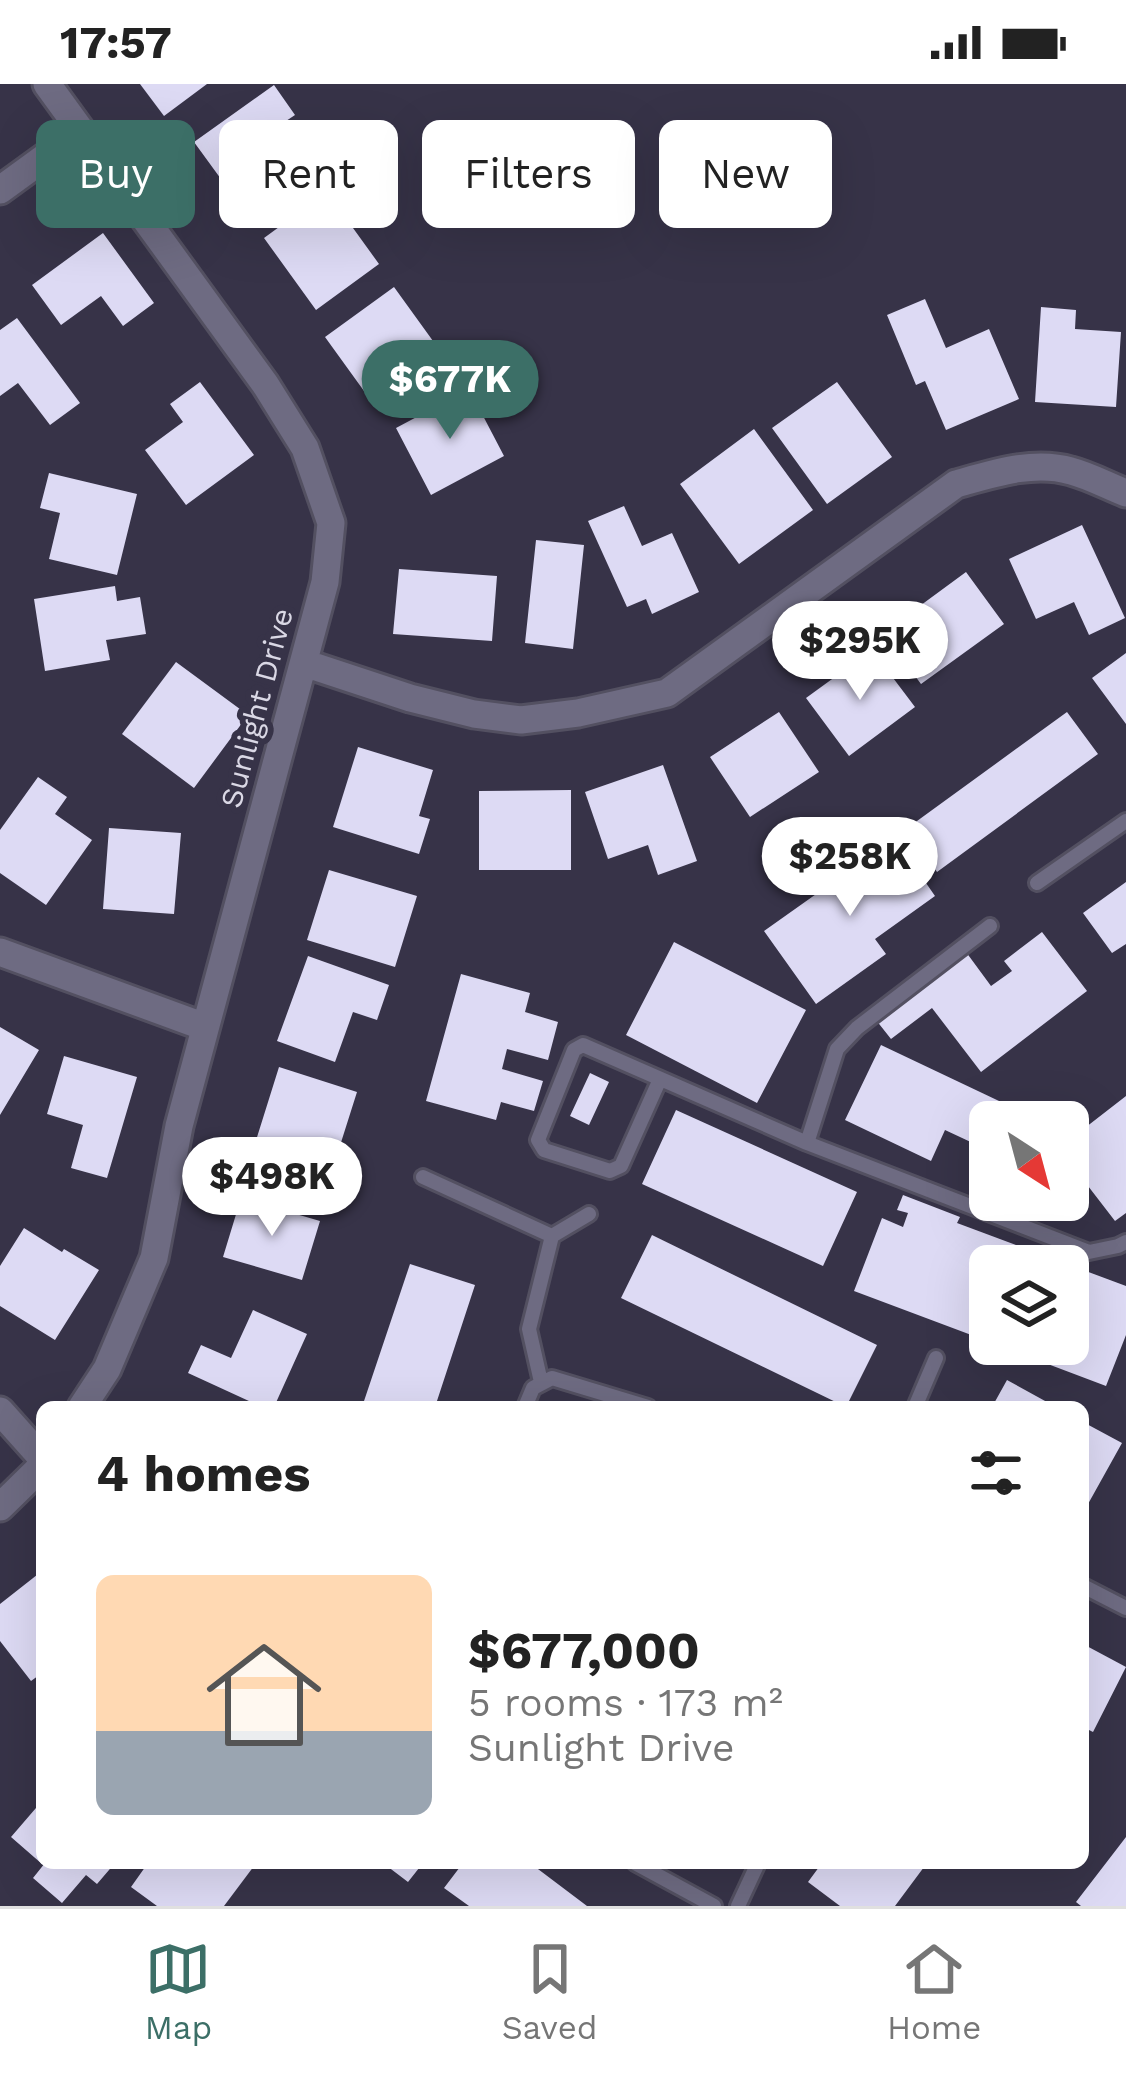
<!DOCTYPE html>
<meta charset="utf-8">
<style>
:root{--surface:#fff;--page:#f2f2f2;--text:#222;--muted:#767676;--line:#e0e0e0;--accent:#3c6f67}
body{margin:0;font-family:"Work Sans",sans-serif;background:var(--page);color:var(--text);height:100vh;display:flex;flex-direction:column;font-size:45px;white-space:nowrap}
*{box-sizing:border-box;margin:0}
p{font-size:39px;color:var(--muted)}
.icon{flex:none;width:66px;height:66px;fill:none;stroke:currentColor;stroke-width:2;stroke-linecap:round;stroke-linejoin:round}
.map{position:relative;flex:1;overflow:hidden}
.side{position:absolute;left:36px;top:1317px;width:1053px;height:468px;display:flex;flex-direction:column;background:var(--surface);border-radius:18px;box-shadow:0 12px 48px #0002}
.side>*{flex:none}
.banner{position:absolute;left:36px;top:36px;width:1056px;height:108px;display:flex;gap:24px}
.needle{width:78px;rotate:144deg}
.fabs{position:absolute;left:969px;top:1017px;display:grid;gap:24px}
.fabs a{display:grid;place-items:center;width:120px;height:120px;border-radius:18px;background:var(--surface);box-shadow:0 12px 48px #0002;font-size:60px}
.price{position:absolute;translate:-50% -102px;padding:0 27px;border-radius:42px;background:#fff;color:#222;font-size:39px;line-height:78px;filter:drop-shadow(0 3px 6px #0008)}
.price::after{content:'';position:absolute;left:50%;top:72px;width:36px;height:27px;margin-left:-18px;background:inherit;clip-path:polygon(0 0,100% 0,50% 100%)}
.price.on{background:var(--accent);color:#fff}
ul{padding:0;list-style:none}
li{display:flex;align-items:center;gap:36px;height:300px;padding:0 60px}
li span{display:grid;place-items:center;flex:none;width:336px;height:240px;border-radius:18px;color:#555}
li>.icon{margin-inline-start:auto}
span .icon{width:144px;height:144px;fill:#fffc;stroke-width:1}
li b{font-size:51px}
h2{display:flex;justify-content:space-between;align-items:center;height:144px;padding:0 60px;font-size:51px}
.pill{padding:0 42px;border-radius:18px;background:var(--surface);box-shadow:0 12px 48px #0002;font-size:42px;line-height:108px}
.pill.on{background:var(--accent);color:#fff}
.status{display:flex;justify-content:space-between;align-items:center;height:84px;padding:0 60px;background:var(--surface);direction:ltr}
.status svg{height:33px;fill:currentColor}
.tab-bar{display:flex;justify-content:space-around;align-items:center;height:168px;border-top:3px solid var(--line);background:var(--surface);font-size:33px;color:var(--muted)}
.tab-bar a{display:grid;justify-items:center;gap:6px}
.tab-bar .on{color:var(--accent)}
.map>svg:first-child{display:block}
.building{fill:#dddaf4}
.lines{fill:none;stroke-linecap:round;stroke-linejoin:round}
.lane-casing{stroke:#535061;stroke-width:20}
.street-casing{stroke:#535061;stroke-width:33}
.lane{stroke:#6e6b82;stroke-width:14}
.street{stroke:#6e6b82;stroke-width:27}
.labels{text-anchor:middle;stroke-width:12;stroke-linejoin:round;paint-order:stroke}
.street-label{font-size:30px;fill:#dad8e5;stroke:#373348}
</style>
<div class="status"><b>17:57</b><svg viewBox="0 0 49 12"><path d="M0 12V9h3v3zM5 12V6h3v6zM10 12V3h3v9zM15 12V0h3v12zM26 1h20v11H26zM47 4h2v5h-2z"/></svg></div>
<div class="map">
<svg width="1126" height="1822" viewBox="0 0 1126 1822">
<rect width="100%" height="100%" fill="#373348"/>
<!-- building -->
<path class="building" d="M140 0H207L164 32Z
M274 1 295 31 277 43 314 95 253 139 194 58Z
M327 108 379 180 316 226 264 154Z
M103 149 154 219 123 242 101 212 61 241 32 201Z
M394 203 446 275 377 325 325 253Z
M925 215 946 264 989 245 1019 315 946 346 925 297 916 301 887 231Z
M1041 223 1076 226 1075 245 1121 248 1116 323 1035 318Z
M17 234 80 319 50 341 18 299 0 312V246Z
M200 298 254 371 186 421 145 366 183 338 170 320Z
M837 298 892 373 827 420 772 344Z
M469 305 504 372 431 411 396 344Z
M754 345 813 426 739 480 680 400Z
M49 389 137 410 117 491 49 475 60 429 40 424Z
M624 422 642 462 672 449 699 508 652 530 646 515 627 523 588 437Z
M1082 441 1125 534 1089 551 1074 518 1036 535 1009 475Z
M536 456 584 461 573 565 525 559Z
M399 485 497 492 492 557 393 550Z
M966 488 1004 540 921 600 883 549Z
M115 502 117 517 140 513 146 550 106 556 110 576 45 587 34 515Z
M872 566 915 623 849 672 806 614Z
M1126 569V640L1092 594Z
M176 578 248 631 194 704 122 650Z
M779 628 819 688 750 733 710 673Z
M1067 628 1098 670 937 788 906 745Z
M358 663 433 686 419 732 430 735 419 770 333 743Z
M663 681 697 777 658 791 648 761 608 775 585 708Z
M38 693 67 713 55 730 92 756 46 821 0 789V746Z
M571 706V786H479V707Z
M109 744 181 749 174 830 103 825Z
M892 750 935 812 875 855 886 870 816 920 764 847 843 791 840 787Z
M329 786 417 812 395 883 307 856Z
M1126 798V860L1112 869 1083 829Z
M1042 848 1087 907 981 988 932 924 891 955 876 936 966 868 991 902 1012 887 1004 877Z
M674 858 806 926 757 1019 626 951Z
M308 872 389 901 377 936 353 928 335 978 277 957Z
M461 890 530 909 525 928 558 938 548 976 507 965 502 985 543 997 534 1027 501 1018 496 1036 426 1017Z
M0 943 39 966 0 1031Z
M881 961 1043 1038H990V1067L945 1046 931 1077 845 1036Z
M64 972 137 993 107 1094 71 1084 83 1041 47 1030Z
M279 983 357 1008 331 1090 253 1066Z
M590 989 609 998 589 1041 570 1032Z
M1126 1012V1129L1115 1137 1068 1076V1057Z
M676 1026 857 1108 823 1182 642 1100Z
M903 1111 960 1133 957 1139 1126 1202V1251L1106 1302 995 1260H1068V1182H990V1258L854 1207 882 1134 903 1143 908 1129 897 1126Z
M241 1114 320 1137 302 1196 223 1173Z
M24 1144 62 1168 64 1165 99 1186 55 1256 0 1222V1182Z
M652 1151 877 1261 846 1323 621 1214Z
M410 1180 475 1201 435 1323H362Z
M253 1226 307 1250 274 1323H262L188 1289 201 1261 231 1274Z
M1007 1296 1056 1323H992Z
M1083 1338 1122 1359 1083 1429Z
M42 1487V1589L31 1597 0 1557V1520Z
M1083 1560 1126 1583 1093 1648 1083 1643Z
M42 1717V1780L11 1753Z
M1126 1753V1822H1081L1076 1818Z
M45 1779H115L97 1800 86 1791 62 1819 33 1794Z
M148 1779H251L254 1782 224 1822H157L131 1803Z
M383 1779H423L408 1798Z
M463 1779H530L587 1822H469L444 1804Z
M822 1779H927L895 1822H840L808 1798Z"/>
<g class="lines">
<!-- lane casing -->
<g class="lane-casing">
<path id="lane" d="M1037 799 1126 737
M660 995 621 1082 610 1087 544 1066 538 1056 574 966 583 961 807 1059 1089 1168 1118 1162 1126 1158
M807 1059 837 965 857 944 990 842
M423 1093 552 1152
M541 1298 529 1245 552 1152 589 1130
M525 1323 533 1304 552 1294 648 1323
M915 1323 936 1274
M1083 1502 1126 1524
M635 1779 714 1822
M738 1822 758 1779"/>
</g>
<!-- street casing -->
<g class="street-casing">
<path id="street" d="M47 0 265 300 305 364 331 439 325 498 179 1042 154 1174 107 1285 82 1323
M0 106 81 47
M304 579 410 614 474 630 521 636 578 629 667 609 956 400C992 390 1033 376 1071 387 1090 392 1108 402 1126 409
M0 868 205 943
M0 1327 42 1374
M0 1423 42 1382"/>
</g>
<!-- lane -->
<use href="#lane" class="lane"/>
<!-- street -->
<use href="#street" class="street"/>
</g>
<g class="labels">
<!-- street labels -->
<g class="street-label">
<text transform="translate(257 624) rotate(-75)" y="10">Sunlight Drive</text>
</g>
</g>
</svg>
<div class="fabs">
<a><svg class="needle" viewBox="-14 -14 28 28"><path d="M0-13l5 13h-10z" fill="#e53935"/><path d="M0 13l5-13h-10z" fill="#767676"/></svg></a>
<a><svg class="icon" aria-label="layers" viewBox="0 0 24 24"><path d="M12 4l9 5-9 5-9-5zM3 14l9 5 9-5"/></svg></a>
</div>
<b class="price on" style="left:450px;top:358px">$677K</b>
<b class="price" style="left:860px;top:619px">$295K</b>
<b class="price" style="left:850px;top:835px">$258K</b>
<b class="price" style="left:272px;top:1155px">$498K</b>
<div class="banner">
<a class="pill on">Buy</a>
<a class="pill">Rent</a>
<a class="pill">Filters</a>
<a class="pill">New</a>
</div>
<section class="side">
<h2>4 homes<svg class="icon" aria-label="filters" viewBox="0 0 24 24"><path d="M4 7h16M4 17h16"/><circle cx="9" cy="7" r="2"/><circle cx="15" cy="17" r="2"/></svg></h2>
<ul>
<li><span style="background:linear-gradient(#ffd9b3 65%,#9aa5b1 0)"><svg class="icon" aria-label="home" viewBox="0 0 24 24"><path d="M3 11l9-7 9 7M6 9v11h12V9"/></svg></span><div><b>$677,000</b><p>5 rooms · 173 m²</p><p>Sunlight Drive</p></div></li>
</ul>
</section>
</div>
<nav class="tab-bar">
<a class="on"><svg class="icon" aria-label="map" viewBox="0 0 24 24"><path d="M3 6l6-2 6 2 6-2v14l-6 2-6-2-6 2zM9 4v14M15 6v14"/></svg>Map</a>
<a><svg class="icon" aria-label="saved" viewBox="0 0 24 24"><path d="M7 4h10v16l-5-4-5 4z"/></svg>Saved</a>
<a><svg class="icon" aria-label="home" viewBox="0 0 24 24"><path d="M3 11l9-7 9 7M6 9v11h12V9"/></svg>Home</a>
</nav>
